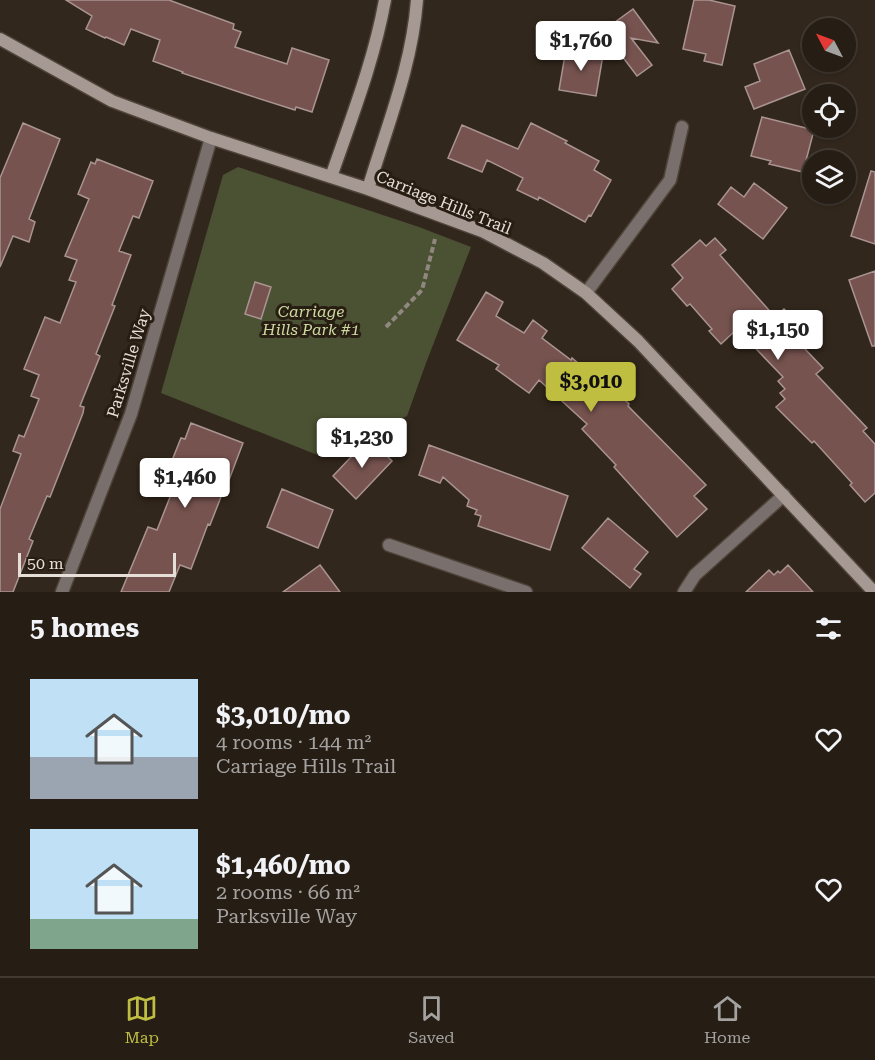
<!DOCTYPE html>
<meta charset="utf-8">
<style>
:root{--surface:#261d15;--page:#322a22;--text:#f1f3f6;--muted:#a4a2a0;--line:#423b34;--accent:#bfbe41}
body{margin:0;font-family:"Roboto Serif",serif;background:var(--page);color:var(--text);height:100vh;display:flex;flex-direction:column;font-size:22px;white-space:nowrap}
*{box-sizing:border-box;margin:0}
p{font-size:20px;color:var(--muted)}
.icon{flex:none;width:33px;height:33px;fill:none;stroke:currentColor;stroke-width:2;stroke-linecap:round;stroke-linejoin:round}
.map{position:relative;height:592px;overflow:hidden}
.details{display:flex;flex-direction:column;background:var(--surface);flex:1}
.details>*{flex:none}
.needle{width:39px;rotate:311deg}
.controls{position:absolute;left:802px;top:18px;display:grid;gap:12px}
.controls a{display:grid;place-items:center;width:54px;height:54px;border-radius:50%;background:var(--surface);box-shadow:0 2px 4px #0004,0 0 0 2px var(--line);font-size:30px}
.scale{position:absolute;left:18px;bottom:15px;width:158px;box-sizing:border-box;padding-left:6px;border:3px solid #e6dfd8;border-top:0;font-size:16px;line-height:21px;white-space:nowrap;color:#e6dfd8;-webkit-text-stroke:4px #281d12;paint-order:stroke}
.price{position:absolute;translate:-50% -51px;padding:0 14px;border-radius:6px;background:#fff;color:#222;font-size:20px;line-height:39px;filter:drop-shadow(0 2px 3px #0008)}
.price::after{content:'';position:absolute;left:50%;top:36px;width:18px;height:14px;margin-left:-9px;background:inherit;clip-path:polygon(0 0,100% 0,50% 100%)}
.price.selected{background:var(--accent);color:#111}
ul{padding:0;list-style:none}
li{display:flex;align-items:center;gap:18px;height:150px;padding:0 30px}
li span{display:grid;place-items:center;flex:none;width:168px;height:120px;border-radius:0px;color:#555}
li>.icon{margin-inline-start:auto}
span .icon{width:72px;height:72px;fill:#fffc;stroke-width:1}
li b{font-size:26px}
h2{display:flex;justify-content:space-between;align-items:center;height:72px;padding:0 30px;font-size:26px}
.tab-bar{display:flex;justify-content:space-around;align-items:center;height:84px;border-top:2px solid var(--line);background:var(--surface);font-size:16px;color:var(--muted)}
.tab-bar a{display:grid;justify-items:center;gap:3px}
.tab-bar .selected{color:var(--accent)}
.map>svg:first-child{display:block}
.green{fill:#4b5233}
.building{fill:#76534f;stroke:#a99492;stroke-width:1.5}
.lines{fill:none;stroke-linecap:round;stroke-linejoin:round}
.street-casing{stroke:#4f443a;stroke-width:15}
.secondary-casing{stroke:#4f443a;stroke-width:15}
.path{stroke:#90877e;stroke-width:4;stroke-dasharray:6 3;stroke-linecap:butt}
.street{stroke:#79706d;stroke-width:12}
.secondary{stroke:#a69893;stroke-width:12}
.labels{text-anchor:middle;stroke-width:6;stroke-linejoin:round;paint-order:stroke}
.street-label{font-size:16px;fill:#e6dfd8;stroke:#281d12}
.park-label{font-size:16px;font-style:italic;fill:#ccd99f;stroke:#281d12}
</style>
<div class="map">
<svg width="875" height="592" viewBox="0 0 875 592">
<rect width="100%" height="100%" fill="#32271c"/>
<!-- green -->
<path class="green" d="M238 167 419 227 471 247 426 363 407 416 320 456 161 393 223 175Z"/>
<!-- building -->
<path class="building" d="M66 0H169L234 24 233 29 241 32 235 47 287 64 292 48 329 60 312 112 296 107 295 110 248 95 182 73 183 72 153 61 160 40 131 29 124 45 106 37 105 38 86 29 92 16Z
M694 0H709L735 6 722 65 704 61 706 54 683 49Z
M633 9 658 43 631 38 652 65 637 76 603 31Z
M566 49 603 55 596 96 559 90Z
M789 50 805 89 754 109 745 87 760 81 754 64Z
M762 117 814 130 803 172 769 164 771 161 751 156Z
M23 123 60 139 29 219 35 222 29 242 13 236 0 267V178Z
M531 123 567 141 565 143 599 161 594 170 611 180 591 216 589 215 585 222 539 197 538 200 517 190 523 178 487 160 482 172 448 158 462 125 518 149Z
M97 159 153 181 139 218 133 216 119 251 131 255 112 305 115 306 96 354 100 356 80 406 84 407 83 413 50 497 47 496 29 539 33 541 13 592H0V509L21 454 13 451 19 435 24 437 39 399 31 396 39 375 24 369 45 317 60 323 76 282 69 280 77 260 65 256 89 199 78 194 91 162 95 164Z
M871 171 875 172V244L851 236Z
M754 183 787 208 763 239 718 204 731 187 744 197Z
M715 238 726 250 720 255 775 317 784 309 797 322 788 331 823 368 816 374 867 428 863 431 875 444V493L865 502 850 485 852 483 814 441 812 443 776 407 785 399 780 393 785 389 778 381 783 377 737 329 721 344 709 331 712 329 690 304 687 306 672 289 683 278 672 265 700 240 706 246Z
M875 271V346H872L849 280Z
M255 282 271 287 261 319 245 314Z
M486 292 503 302 496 316 524 333 533 320 547 331 542 338 571 360 572 358 586 370 588 368 617 394 618 393 629 404 628 406 706 485 694 496 707 509 677 537 614 467 616 465 582 429 587 424 539 380 529 393 496 369 499 365 457 340Z
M191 423 243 443 229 480 228 479 210 525 208 524 191 569 180 565 169 592H121L148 527 157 530 172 492 161 488 181 438 185 439Z
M369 438 392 461 356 499 333 476Z
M429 445 568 496 550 550 478 526 481 516 475 514 477 510 467 506 469 500 443 477 440 483 419 475Z
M282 489 333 510 318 548 267 527Z
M608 518 648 552 634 569 641 574 630 588 582 548Z
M320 565 340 592H283Z
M788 565 813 592H746L769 570 774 575 778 571 780 573Z"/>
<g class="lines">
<!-- street casing -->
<g class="street-casing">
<path id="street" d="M586 293 670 180 682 127
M389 545 526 592
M62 592 131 414 211 138
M684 592 695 575 784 495"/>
</g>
<!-- secondary casing -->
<g class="secondary-casing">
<path id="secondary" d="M0 39 112 101 211 138 368 189 482 231 543 263 586 293 638 341 874 592
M331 177C351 119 374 61 385 0
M368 189C387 126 412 66 417 0"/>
</g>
<!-- path -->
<path class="path" d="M386 327 422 290 435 239"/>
<!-- street -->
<use href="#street" class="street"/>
<!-- secondary -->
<use href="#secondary" class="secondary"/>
</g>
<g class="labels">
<!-- street labels -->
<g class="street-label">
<text transform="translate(444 202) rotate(22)" y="6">Carriage Hills Trail</text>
<text transform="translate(128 363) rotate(-73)" y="6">Parksville Way</text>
</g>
<!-- park labels -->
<g class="park-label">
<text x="311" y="317">Carriage<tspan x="311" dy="18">Hills Park #1</tspan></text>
</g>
</g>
</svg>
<div class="controls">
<a><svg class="needle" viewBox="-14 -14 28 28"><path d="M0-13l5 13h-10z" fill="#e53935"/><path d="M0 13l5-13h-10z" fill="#a4a2a0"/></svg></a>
<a><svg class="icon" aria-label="locate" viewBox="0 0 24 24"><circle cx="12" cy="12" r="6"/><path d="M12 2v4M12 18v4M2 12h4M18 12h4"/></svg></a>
<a><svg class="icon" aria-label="layers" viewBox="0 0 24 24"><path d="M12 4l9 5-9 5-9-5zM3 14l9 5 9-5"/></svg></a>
</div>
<div class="scale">50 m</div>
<b class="price" style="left:581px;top:72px">$1,760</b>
<b class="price" style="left:778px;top:361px">$1,150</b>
<b class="price selected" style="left:591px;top:413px">$3,010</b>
<b class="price" style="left:362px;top:469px">$1,230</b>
<b class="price" style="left:185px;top:509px">$1,460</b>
</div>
<section class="details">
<h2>5 homes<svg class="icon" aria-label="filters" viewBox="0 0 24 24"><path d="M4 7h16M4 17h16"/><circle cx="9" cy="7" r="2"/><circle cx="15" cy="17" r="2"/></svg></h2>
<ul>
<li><span style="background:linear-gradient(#bfe0f5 65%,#9aa5b1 0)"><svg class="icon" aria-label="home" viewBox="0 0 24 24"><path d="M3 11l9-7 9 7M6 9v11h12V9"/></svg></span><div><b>$3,010/mo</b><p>4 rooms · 144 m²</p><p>Carriage Hills Trail</p></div><svg class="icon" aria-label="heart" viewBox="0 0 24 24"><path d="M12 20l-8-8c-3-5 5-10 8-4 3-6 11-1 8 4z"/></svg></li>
<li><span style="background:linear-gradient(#bfe0f5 75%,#7fa58c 0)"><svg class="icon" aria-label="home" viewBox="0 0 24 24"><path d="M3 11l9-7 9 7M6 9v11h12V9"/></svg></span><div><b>$1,460/mo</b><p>2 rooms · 66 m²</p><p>Parksville Way</p></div><svg class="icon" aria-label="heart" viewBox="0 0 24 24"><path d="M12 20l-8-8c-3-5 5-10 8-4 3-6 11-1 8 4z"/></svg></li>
</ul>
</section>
<nav class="tab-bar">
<a class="selected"><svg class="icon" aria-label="map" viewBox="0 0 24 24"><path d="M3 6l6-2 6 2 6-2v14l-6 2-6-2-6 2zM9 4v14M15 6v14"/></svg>Map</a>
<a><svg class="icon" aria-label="saved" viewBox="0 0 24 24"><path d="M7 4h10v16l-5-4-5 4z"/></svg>Saved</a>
<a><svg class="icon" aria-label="home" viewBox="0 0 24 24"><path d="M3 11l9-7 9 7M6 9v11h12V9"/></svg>Home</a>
</nav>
